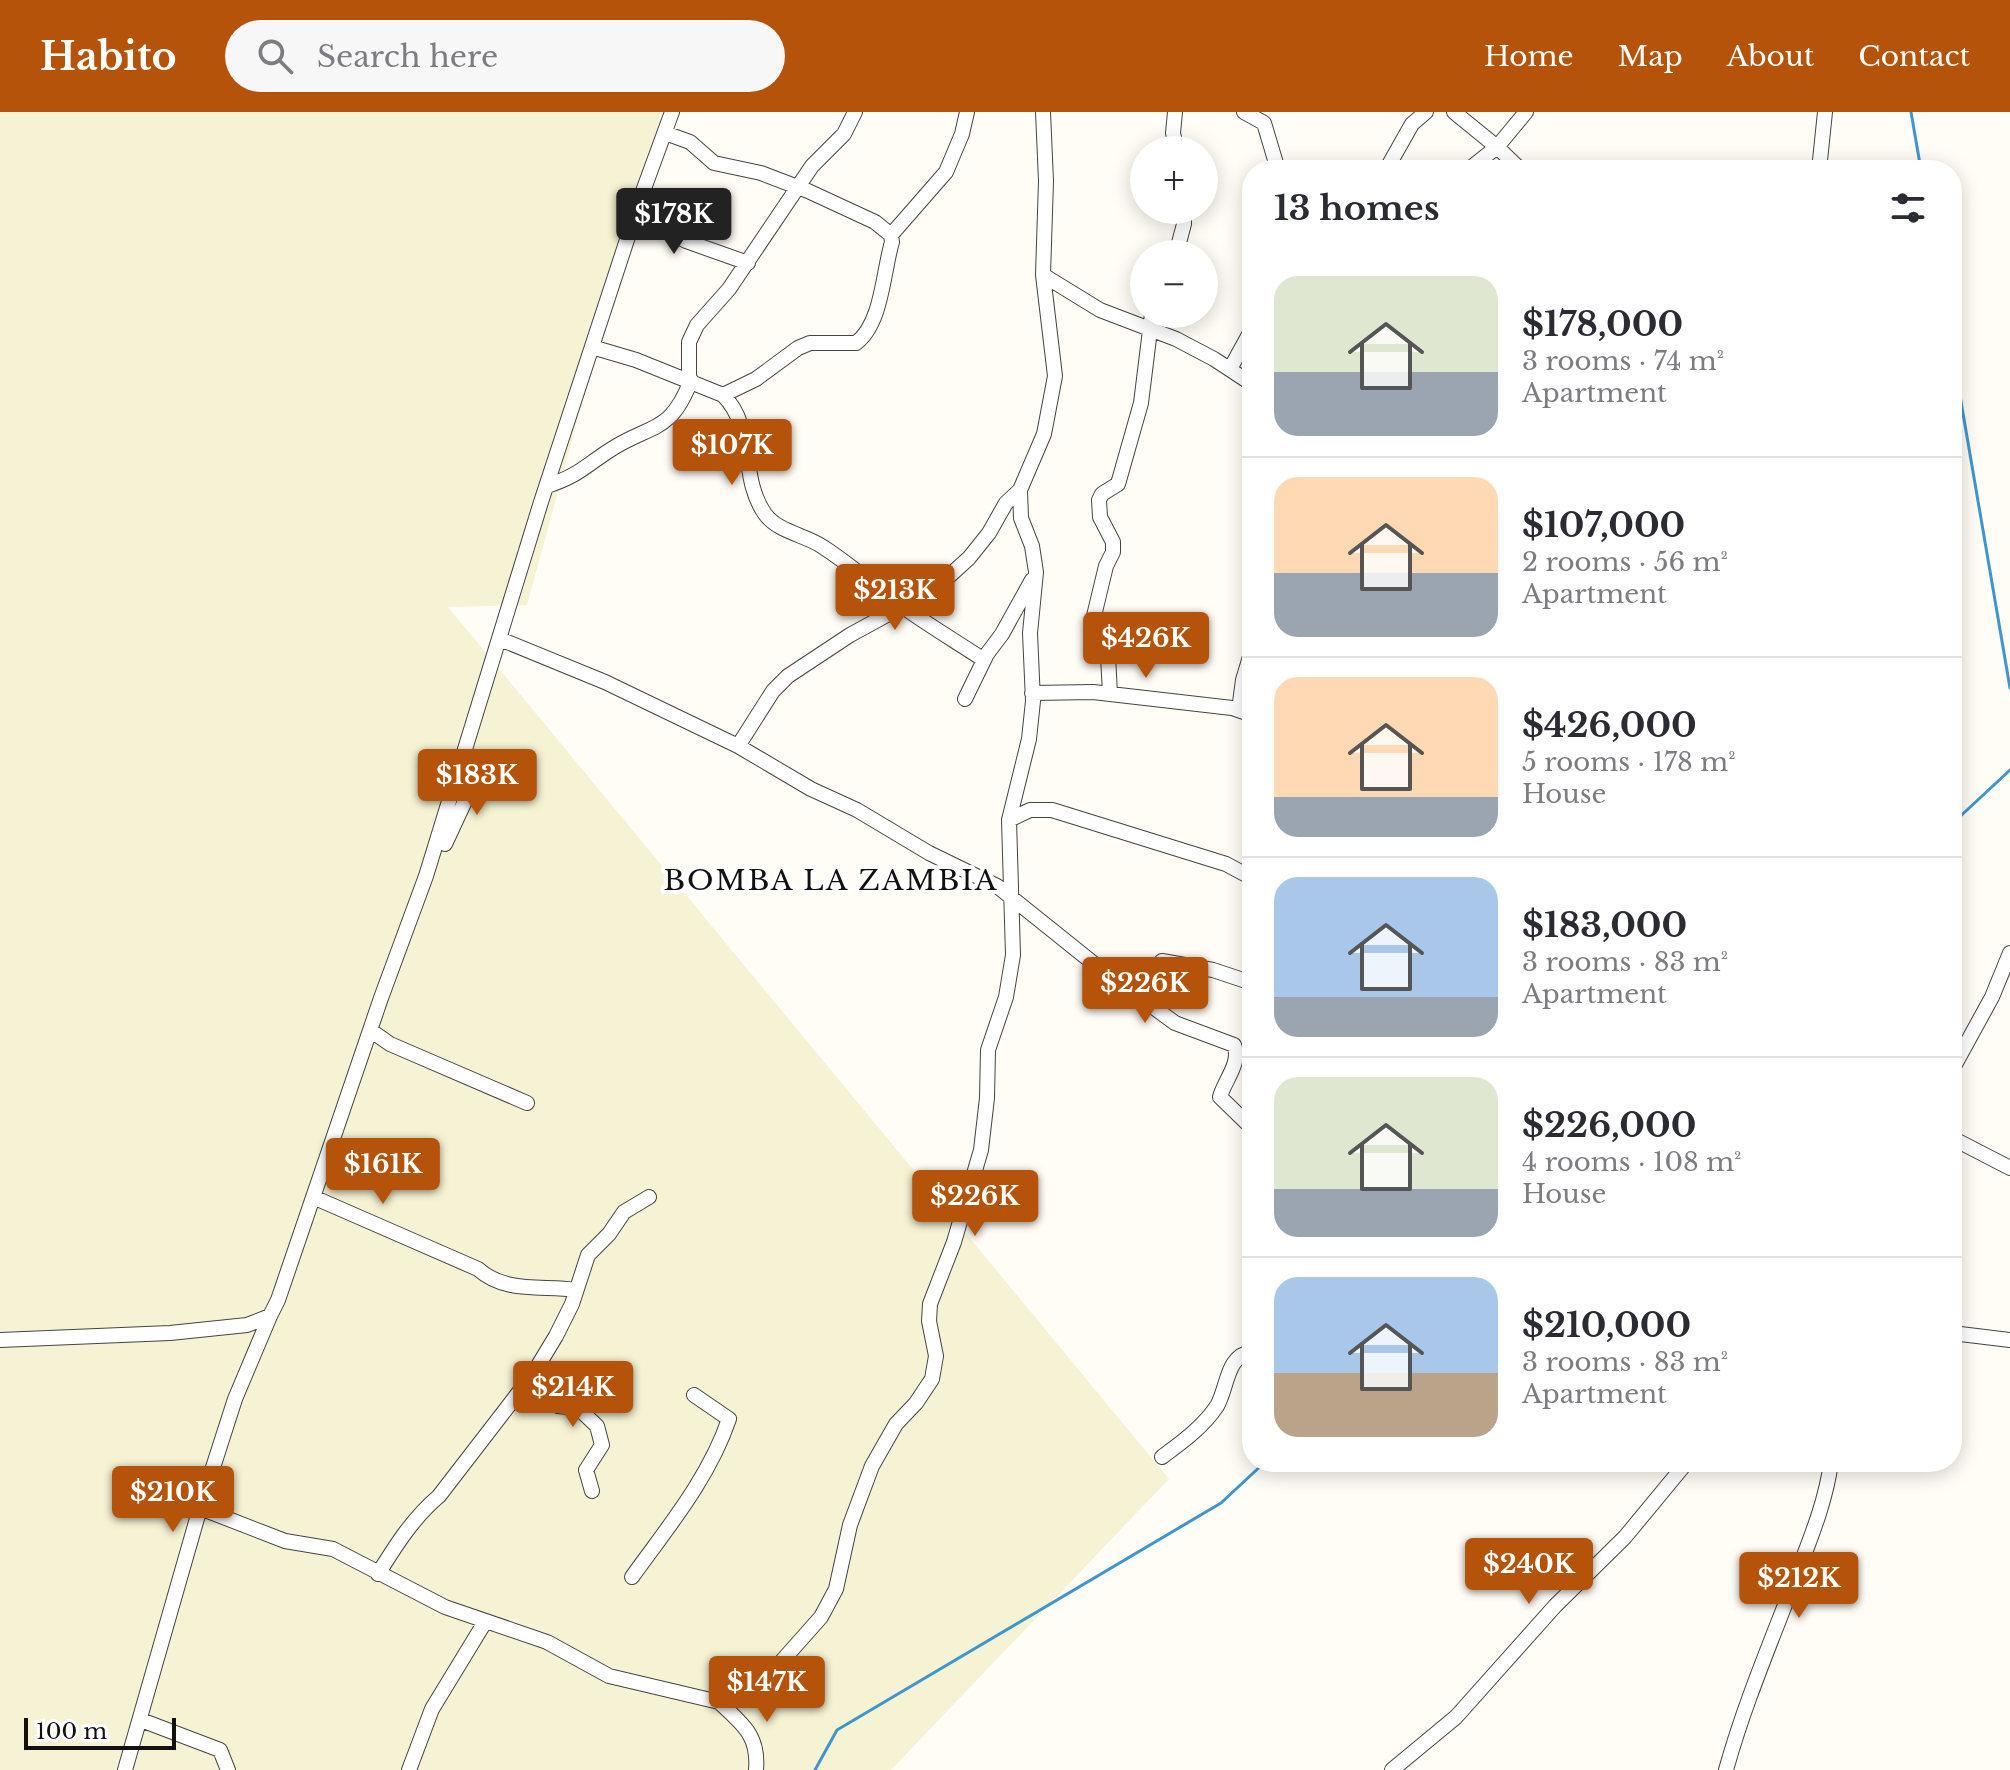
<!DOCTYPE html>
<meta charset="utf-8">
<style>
:root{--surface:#fff;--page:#f7f7f7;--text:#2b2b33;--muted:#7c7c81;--line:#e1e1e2;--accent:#b45309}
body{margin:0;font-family:"Libre Baskerville",serif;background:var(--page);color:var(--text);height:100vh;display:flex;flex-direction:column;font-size:30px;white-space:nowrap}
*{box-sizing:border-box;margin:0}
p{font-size:26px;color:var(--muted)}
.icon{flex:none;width:44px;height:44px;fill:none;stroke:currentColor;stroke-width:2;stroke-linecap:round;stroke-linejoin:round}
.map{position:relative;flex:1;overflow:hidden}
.panel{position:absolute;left:1242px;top:48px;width:720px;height:1312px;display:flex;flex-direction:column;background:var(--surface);border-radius:32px;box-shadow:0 4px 20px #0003}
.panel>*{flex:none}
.tools{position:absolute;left:1130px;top:24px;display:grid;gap:16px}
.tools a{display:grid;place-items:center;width:88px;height:88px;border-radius:50%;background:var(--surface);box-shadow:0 4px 20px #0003;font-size:40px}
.scale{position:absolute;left:24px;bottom:20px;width:152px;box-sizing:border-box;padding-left:8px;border:4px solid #111;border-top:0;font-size:22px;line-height:28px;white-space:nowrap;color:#111;-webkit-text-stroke:6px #fff;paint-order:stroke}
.price{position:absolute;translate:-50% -68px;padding:0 18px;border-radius:8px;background:var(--accent);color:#fff;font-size:26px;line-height:52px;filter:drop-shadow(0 2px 4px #0008)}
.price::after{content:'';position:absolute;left:50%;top:48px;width:24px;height:18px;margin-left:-12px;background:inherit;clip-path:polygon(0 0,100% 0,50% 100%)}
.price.on{background:#222;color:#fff}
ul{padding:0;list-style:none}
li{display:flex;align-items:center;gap:24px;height:200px;padding:0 32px}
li+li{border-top:2px solid var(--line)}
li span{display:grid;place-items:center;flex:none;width:224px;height:160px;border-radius:24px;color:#555}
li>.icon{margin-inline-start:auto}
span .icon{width:96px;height:96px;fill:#fffc;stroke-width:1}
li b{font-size:34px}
h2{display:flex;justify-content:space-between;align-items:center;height:96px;padding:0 32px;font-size:34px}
header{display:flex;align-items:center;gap:48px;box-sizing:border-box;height:112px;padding:0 40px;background:var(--accent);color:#fff}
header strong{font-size:38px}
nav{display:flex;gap:44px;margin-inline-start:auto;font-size:28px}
.search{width:560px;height:72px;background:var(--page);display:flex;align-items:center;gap:20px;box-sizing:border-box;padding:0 28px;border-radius:44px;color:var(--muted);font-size:30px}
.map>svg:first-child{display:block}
.farmland{fill:#f6f3d4}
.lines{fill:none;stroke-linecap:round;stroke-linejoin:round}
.stream{stroke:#3f96cf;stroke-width:3}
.minor-casing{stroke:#444;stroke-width:16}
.minor{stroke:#fff;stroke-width:14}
.labels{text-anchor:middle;stroke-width:8;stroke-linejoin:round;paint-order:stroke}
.quarter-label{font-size:28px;letter-spacing:2px;fill:#111;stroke:#fff}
</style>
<header>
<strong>Habito</strong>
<div class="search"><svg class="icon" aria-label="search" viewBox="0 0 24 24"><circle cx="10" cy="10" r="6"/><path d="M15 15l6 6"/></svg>Search here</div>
<nav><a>Home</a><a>Map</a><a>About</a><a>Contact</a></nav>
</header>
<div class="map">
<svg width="2010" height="1658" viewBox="0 0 2010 1658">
<rect width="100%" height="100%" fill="#fffdf5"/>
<!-- farmland -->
<path class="farmland" d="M0 0H662L527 493 448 495 1169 1367 891 1658H0Z"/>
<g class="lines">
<!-- stream -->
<path class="stream" d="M1911 0 1921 58
M1952 237 2010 576
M1952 712 2010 658
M815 1658 837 1618 1221 1391 1265 1350"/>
<!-- minor casing -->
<g class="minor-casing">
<path id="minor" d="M1175 0 1173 21 1177 38
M1244 0 1264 11 1278 58
M1454 0 1497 35 1521 58
M665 21 690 30 714 51 761 61 808 79 875 110 891 123 892 130C883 160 882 212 856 231H810L798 236 756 267 723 283
M1386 58 1412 12 1426 0
M1468 58 1497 35 1526 0
M1819 58 1825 0
M642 82 673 122 686 129 748 151
M891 123 946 60 962 22 967 0
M1176 142 1184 112V98
M1043 163 1100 198 1176 227 1214 247 1252 272
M592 235 636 248 723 283C756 316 739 365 765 402 778 420 806 423 823 435 851 453 875 475 902 494 928 513 957 530 984 548
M1230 257 1252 217
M689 268V230L697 213 729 177 812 54 844 22 855 0
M547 374C577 364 583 356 607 340 649 311 670 324 691 268
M500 527 605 570 738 634 811 677 857 698 929 741 997 774 1093 851 1175 911 1234 933C1242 950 1224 969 1220 985L1252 1016
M1032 581 1093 580 1232 596 1252 603
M1110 582 1108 544 1093 508 1106 454 1113 440V430L1100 405 1099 388 1102 382 1118 372 1141 291 1152 202
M965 587 987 542 1002 522 1032 468
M1239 598 1243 568 1252 538
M738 634 773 579 788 564 850 523 936 476 969 446 989 421 1006 391 1020 378
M1009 708 1030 698H1052L1226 752 1252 766
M445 732 472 674 523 645
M1140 885 1150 861 1162 849 1213 858 1252 871
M370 918 390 932 527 991
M1952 958 1992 885 2010 841
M1952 1026 2010 1056
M313 1085 478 1157C506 1182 543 1173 576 1178
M1952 1221 2010 1228
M0 1228 170 1221 247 1213 270 1204 278 1188 381 886 426 764 541 390 642 82 672 0
M533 1262 549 1289 558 1294 578 1296 597 1314 602 1333 586 1358 592 1379
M1162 1345C1182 1330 1203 1315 1217 1294 1228 1275 1226 1243 1252 1240
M200 1396 285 1429 333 1437 445 1495 547 1530 609 1564 719 1590H727L744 1581 774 1558 821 1505 836 1477 850 1413 872 1354 896 1312 916 1291 932 1267 936 1244 929 1209 930 1192 954 1130 981 1038 987 986 988 938 1006 885 1013 843 1009 708 1029 627 1033 589 1030 521 1036 460 1032 434 1021 406 1020 378 1044 322 1055 264 1043 163 1046 69 1043 0
M378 1462C396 1433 413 1406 439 1384L533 1262 556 1224 572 1192 588 1143 609 1122 624 1100 649 1085
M632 1465C668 1415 709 1366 729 1307L694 1283
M719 1590C743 1613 759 1623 756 1658
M141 1608 220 1638 228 1658
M125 1658 200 1396 235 1287 270 1204
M409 1658 432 1597 485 1510
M1392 1658 1456 1605 1555 1494 1625 1425 1687 1350
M1726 1658C1744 1593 1771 1530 1795 1467 1809 1430 1826 1390 1831 1350"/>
</g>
<!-- minor -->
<use href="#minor" class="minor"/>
</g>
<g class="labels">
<!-- quarter labels -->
<g class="quarter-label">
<text x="831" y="778">BOMBA LA ZAMBIA</text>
</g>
</g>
</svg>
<div class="tools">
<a>+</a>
<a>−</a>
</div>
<div class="scale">100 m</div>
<b class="price on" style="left:674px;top:144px">$178K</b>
<b class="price" style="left:732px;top:375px">$107K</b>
<b class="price" style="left:895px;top:520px">$213K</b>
<b class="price" style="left:1146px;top:568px">$426K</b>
<b class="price" style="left:477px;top:705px">$183K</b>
<b class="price" style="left:1145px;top:913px">$226K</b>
<b class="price" style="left:383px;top:1094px">$161K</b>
<b class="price" style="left:975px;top:1126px">$226K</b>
<b class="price" style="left:573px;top:1317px">$214K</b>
<b class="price" style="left:173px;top:1422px">$210K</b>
<b class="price" style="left:1529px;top:1494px">$240K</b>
<b class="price" style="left:1799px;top:1508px">$212K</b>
<b class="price" style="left:767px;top:1612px">$147K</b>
<section class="panel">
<h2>13 homes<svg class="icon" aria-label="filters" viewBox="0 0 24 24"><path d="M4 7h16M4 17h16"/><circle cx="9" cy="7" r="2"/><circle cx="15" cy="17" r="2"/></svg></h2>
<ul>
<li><span style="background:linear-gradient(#dfe7d0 60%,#9aa5b1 0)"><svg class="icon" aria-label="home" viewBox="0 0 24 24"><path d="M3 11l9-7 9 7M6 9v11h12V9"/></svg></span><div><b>$178,000</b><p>3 rooms · 74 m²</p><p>Apartment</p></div></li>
<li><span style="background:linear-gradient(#ffd9b3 60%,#9aa5b1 0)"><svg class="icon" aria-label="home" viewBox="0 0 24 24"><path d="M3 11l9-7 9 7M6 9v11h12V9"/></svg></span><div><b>$107,000</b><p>2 rooms · 56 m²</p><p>Apartment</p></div></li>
<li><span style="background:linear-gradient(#ffd9b3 75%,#9aa5b1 0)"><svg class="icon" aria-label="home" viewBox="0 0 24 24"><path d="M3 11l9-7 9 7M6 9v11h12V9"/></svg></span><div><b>$426,000</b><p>5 rooms · 178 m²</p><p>House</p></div></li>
<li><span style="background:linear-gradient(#a9c7e8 75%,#9aa5b1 0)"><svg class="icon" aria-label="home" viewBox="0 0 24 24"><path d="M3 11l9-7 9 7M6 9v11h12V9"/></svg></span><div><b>$183,000</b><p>3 rooms · 83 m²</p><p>Apartment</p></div></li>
<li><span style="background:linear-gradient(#dfe7d0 70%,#9aa5b1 0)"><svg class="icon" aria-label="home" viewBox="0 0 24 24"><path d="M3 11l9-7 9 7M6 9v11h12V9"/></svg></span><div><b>$226,000</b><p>4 rooms · 108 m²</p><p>House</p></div></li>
<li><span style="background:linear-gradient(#a9c7e8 60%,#b9a48a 0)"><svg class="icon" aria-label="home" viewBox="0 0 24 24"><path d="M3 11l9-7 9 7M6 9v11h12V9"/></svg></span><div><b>$210,000</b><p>3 rooms · 83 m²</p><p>Apartment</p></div></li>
</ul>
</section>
</div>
